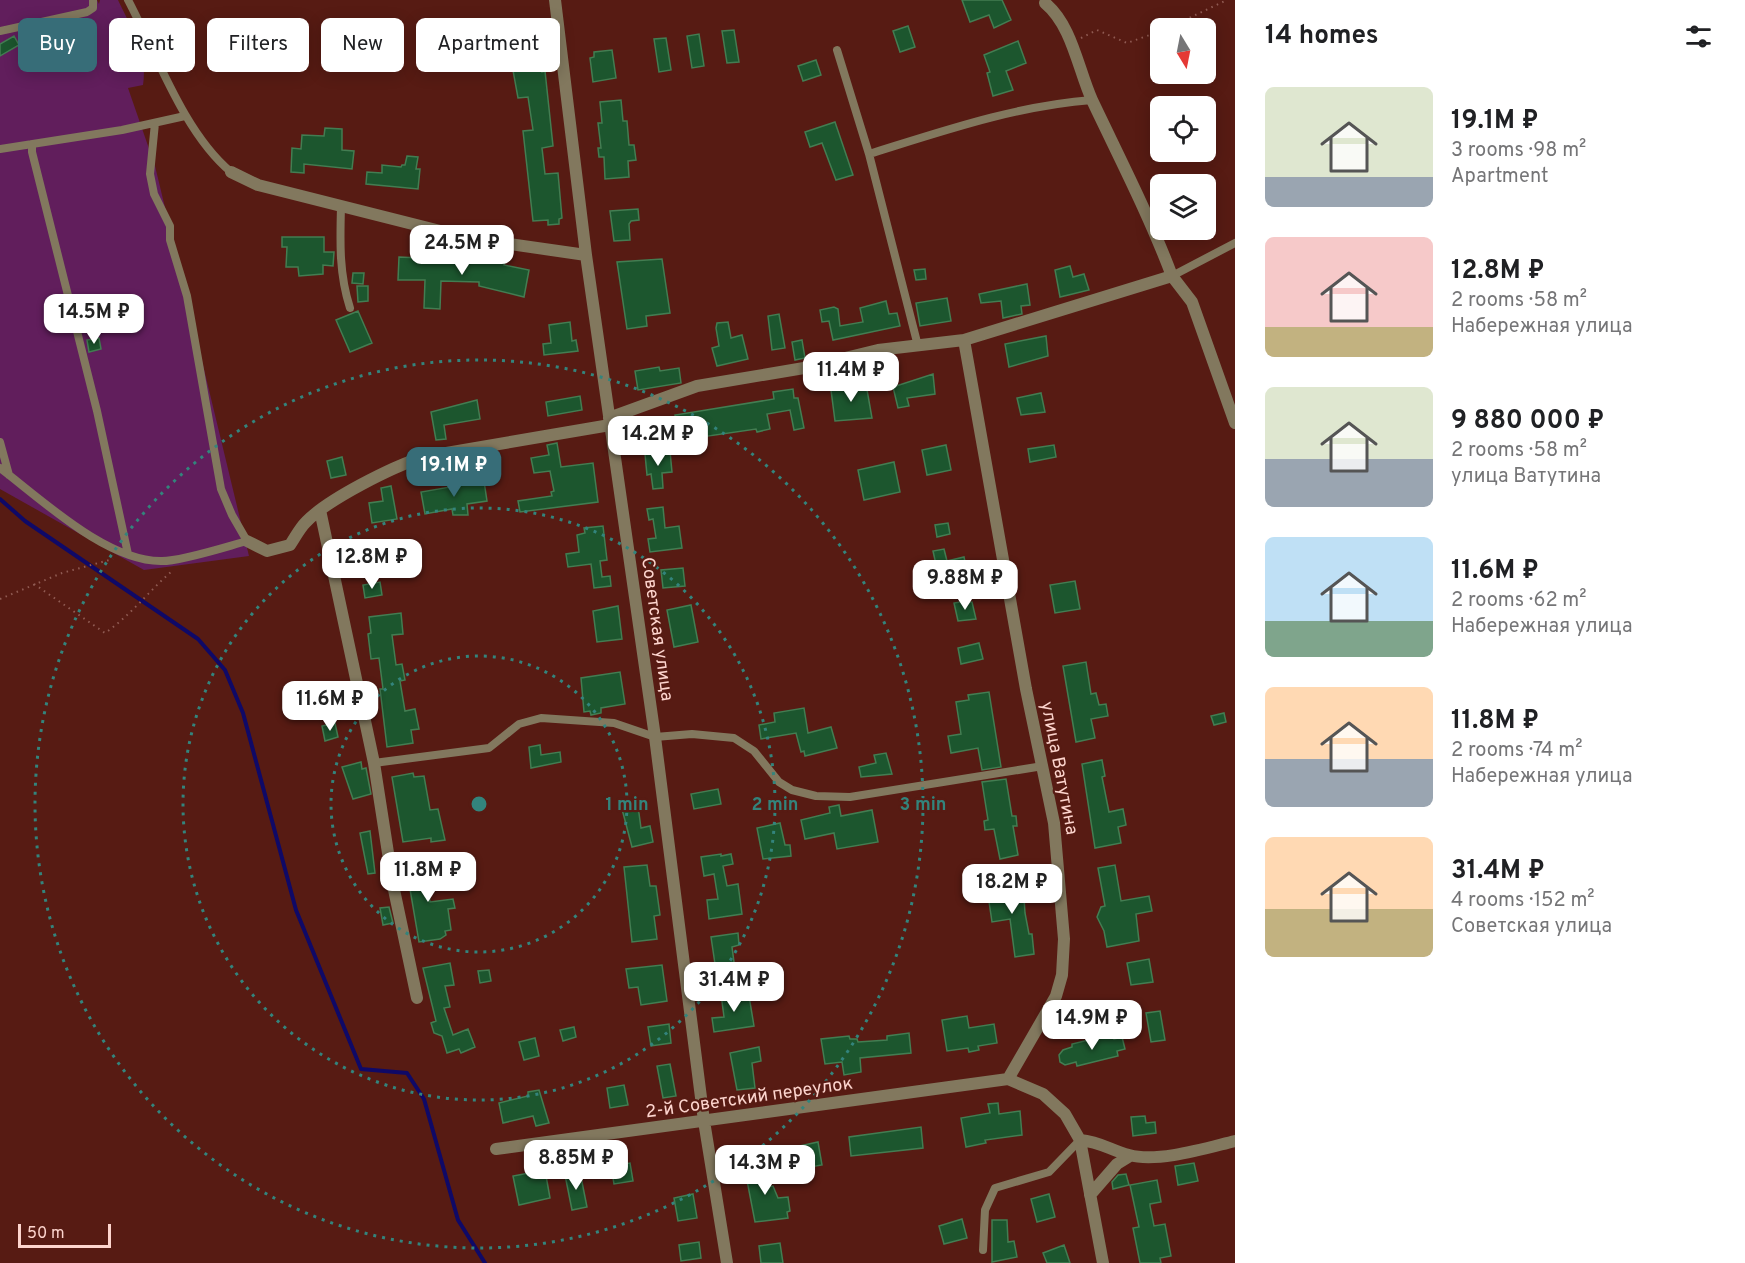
<!DOCTYPE html>
<meta charset="utf-8">
<style>
:root{--surface:#fff;--page:#f2f2f2;--text:#202124;--muted:#757577;--accent:#376d78}
body{margin:0;font-family:Overpass,sans-serif;background:var(--page);color:var(--text);height:100vh;display:flex;flex-direction:column;font-size:22px;white-space:nowrap}
*{box-sizing:border-box;margin:0}
p{font-size:20px;color:var(--muted)}
.icon{flex:none;width:33px;height:33px;fill:none;stroke:currentColor;stroke-width:2;stroke-linecap:round;stroke-linejoin:round}
.map{position:relative;flex:1;overflow:hidden}
.side{display:flex;flex-direction:column;background:var(--surface);width:510px}
.side>*{flex:none}
.guide{position:absolute;left:18px;top:18px;width:570px;height:54px;display:flex;gap:12px}
.needle{width:39px;rotate:170deg}
.controls{position:absolute;left:1150px;top:18px;display:grid;gap:12px}
.controls a{display:grid;place-items:center;width:66px;height:66px;border-radius:9px;background:var(--surface);box-shadow:0 3px 15px #0003;font-size:30px}
.scale{position:absolute;left:18px;bottom:15px;width:93px;box-sizing:border-box;padding-left:6px;border:3px solid #fdd5ce;border-top:0;font-size:16px;line-height:21px;white-space:nowrap;color:#fdd5ce;-webkit-text-stroke:4px #571b13;paint-order:stroke}
.price{position:absolute;translate:-50% -51px;padding:0 14px;border-radius:12px;background:#fff;color:#222;font-size:20px;line-height:39px;filter:drop-shadow(0 2px 3px #0008)}
.price::after{content:'';position:absolute;left:50%;top:36px;width:18px;height:14px;margin-left:-9px;background:inherit;clip-path:polygon(0 0,100% 0,50% 100%)}
.price.on{background:var(--accent);color:#fff}
ul{padding:0;list-style:none}
li{display:flex;align-items:center;gap:18px;height:150px;padding:0 30px}
li span{display:grid;place-items:center;flex:none;width:168px;height:120px;border-radius:9px;color:#555}
li>.icon{margin-inline-start:auto}
span .icon{width:72px;height:72px;fill:#fffc;stroke-width:1}
li b{font-size:26px}
h2{display:flex;justify-content:space-between;align-items:center;height:72px;padding:0 30px;font-size:26px}
.chip{padding:0 21px;border-radius:9px;background:var(--surface);box-shadow:0 3px 15px #0003;font-size:21px;line-height:54px}
.chip.on{background:var(--accent);color:#fff}
main{display:flex;flex:1;min-height:0}
.map>svg:first-child{display:block}
.green{fill:#611e5c}
.lines{fill:none;stroke-linecap:round;stroke-linejoin:round}
.stream{stroke:#0f0967;stroke-width:4}
.building{fill:#1c562e;stroke:#437d52;stroke-width:1.5}
.path{stroke:#905b53;stroke-width:2;stroke-dasharray:1.5 4.5;stroke-linecap:butt}
.service{stroke:#82785e;stroke-width:8}
.minor{stroke:#82785e;stroke-width:12}
.ring{fill:none;stroke:#33847c;stroke-width:3;stroke-dasharray:3 6}
.labels{text-anchor:middle;stroke-width:4.5;stroke-linejoin:round;paint-order:stroke}
.street-label{font-size:18px;fill:#fdd5ce;stroke:#571b13}
.centre{fill:#33847c;stroke:#571b13;stroke-width:3}
.ring-label{font-size:18px;text-anchor:middle;font-weight:bold;fill:#33847c;stroke:#571b13;stroke-width:4.5;stroke-linejoin:round;paint-order:stroke}
</style>
<main>
<div class="map">
<svg width="1235" height="1263" viewBox="0 0 1235 1263">
<rect width="100%" height="100%" fill="#571b13"/>
<!-- green -->
<path class="green" d="M0 0H97L99 4 100 0H118C131 28 148 53 143 85L128 88 155 166 249 556 144 570 0 489Z"/>
<g class="lines">
<!-- stream -->
<path class="stream" d="M0 499 25 521 198 639 225 670 243 713 296 910 361 1069 407 1073 424 1099 458 1220 485 1263"/>
</g>
<!-- building -->
<path class="building" d="M962 0H1002L1011 20 994 28 989 15 970 22Z
M908 26 915 47 900 52 893 31Z
M734 30 739 62 727 63 722 31Z
M699 34 704 66 692 68 687 36Z
M14 36 19 45 0 56V44Z
M666 38 671 70 659 72 654 39Z
M1018 41 1026 63 1006 71 1013 90 993 96 987 73 990 72 984 55Z
M612 50 616 78 593 82 590 58 594 57V52Z
M540 51 542 72 545 71 553 146 542 148 545 174 558 173 562 218 559 219V224L548 225V220L533 221 523 131 533 130 528 97 518 98 510 54Z
M816 60 821 75 803 81 798 66Z
M621 100 623 121H627L629 145H634L636 160 628 161 629 177 605 179 604 157H599L598 148H601L598 123H602L600 102Z
M835 122 853 175 836 180 822 143 810 147 805 132Z
M325 128 342 129V150L354 151 352 169 304 164V173L291 172 292 148 301 149 302 135 324 136Z
M407 156 418 157 416 169H420L418 189 366 184 367 172 382 173V165L401 167 402 165H405Z
M638 209 639 220 631 221 629 224 630 240 614 241 610 211Z
M282 237H324V252H334L333 266 323 265V274L299 276 298 267H286L287 247H282Z
M399 257 483 261 484 258 505 261 504 265 529 270 524 297 479 286V282L441 281 440 309 424 308 425 280H398Z
M662 259 670 313 646 316 647 326 627 329 617 262Z
M1070 266 1073 277 1084 274 1089 290 1060 297 1055 270Z
M925 269 926 279 916 280 914 270Z
M353 273H364L363 284 352 283Z
M1027 284 1030 305 1021 306 1022 314 1003 318 1001 301 981 303 979 294Z
M357 286H368V301L358 302Z
M947 298 951 321 920 326 916 303Z
M886 301 889 314 897 313 900 326 833 340 829 321 822 322 820 310 834 307 838 309 840 326 863 322 860 308Z
M358 311 372 343 350 352 336 320Z
M779 314 785 348 772 350 768 316Z
M570 322 572 341 576 340 578 351 544 355 543 344 551 343 549 325Z
M728 322 731 338 742 335 748 359 717 366 712 348 719 346 716 328 717 323Z
M1046 336 1048 356 1009 367 1005 344Z
M99 338 101 349 89 352 87 340Z
M802 340 805 358 795 360 792 342Z
M659 367 660 371 679 368 681 383 638 390 635 371Z
M933 374 935 394 907 398 909 406 898 408 893 387Z
M866 384 872 418 835 421 831 390Z
M793 389 794 398H798L804 428 794 430 790 410 767 414 770 429 757 432 756 429 681 440 675 415 774 399 773 392Z
M1041 393 1045 412 1021 415 1017 398Z
M580 396 582 410 548 416 546 402Z
M477 400 480 419 444 425 446 439 436 440 431 412Z
M557 443 561 467 593 463 598 502 520 512 518 501 552 496 551 492 554 491 550 471 534 473 531 458 549 455 547 445Z
M946 445 951 470 927 475 922 450Z
M1054 445 1056 457 1030 462 1028 449Z
M670 451 672 472 662 473 663 488 653 489 651 474 647 475 645 454Z
M342 457 346 475 331 478 327 461Z
M894 462 900 492 864 500 858 470Z
M484 481 487 501 467 504 468 515H453L452 509 425 514 421 492Z
M391 486 397 519 372 523 369 503 383 501 381 488Z
M663 507 665 528 679 526 682 548 650 552 648 539 656 538 653 519 649 520 647 509Z
M948 523 950 534 937 537 935 525Z
M603 526 607 560 600 561 602 577 610 576 611 586 594 588 591 564 568 567 566 554 579 552 577 535 585 533 584 528Z
M944 549 947 561 964 557 967 571 939 578 933 551Z
M683 568 685 586 663 588 661 570Z
M1075 581 1080 609 1055 613 1050 585Z
M380 582 382 595 365 598 363 585Z
M966 601V603L972 602 976 619 958 621 954 603Z
M691 605 698 642 674 647 667 610Z
M618 606 622 639 597 642 593 611Z
M401 613 403 634 392 635 396 665 402 664 405 680 400 681 405 711 415 709 419 729 411 730 413 743 387 747 380 689H383L379 658 371 659 368 634 371 633 369 617Z
M979 643 983 659 961 664 958 648Z
M1086 662 1091 694 1096 693 1099 705 1106 704 1108 716 1091 719 1095 738 1076 742 1063 666Z
M620 672 625 704 601 708V713L591 715 590 711 584 712 581 678Z
M989 692 1001 767 982 770 978 748 951 753 948 736 961 734 956 702 969 700 968 695Z
M804 708 808 733 831 727 837 748 805 756 804 751 801 752 796 733 761 739 759 725 775 722 774 713Z
M1224 713 1226 722 1214 725 1211 716Z
M335 723 338 737 325 741 322 726Z
M540 745 541 755 560 752 561 762 531 768 529 747Z
M886 753 892 774 861 777 859 767 876 763 874 755Z
M1102 760 1105 776 1102 777 1109 812 1123 809 1126 825 1118 827 1121 843 1095 848 1082 764Z
M361 762 362 769 366 768 371 794 353 799 342 767Z
M413 773 414 777 424 776 430 810 438 809 445 840 431 842V838L403 842 392 777Z
M1006 779 1012 816H1016L1017 826H1013L1018 855 1000 859 994 829 985 830 984 821 988 820 982 782Z
M718 789 721 804 694 809 691 794Z
M839 805 841 816 872 810 878 842 837 849 834 833 805 839 801 820 830 813 829 807Z
M638 806 641 828 650 826 653 842 632 847 622 809Z
M780 823 785 845H790L791 856 763 859 757 828Z
M370 831 375 873 368 874 360 833Z
M721 854V856L731 854 733 864 723 866 727 886 738 884 742 914 709 919 707 900 718 899 714 874 704 876 701 857Z
M441 863 443 877 427 879 430 902 453 899 455 908 448 909 451 930 445 931 446 935 440 939 419 942 410 889H407L404 868Z
M647 865 650 886H656L660 915 654 916 657 939 632 942 624 867Z
M1115 865 1121 901 1149 896 1152 911 1136 914 1139 941 1107 947 1104 931 1097 917 1101 907 1105 906 1098 868Z
M1023 883 1025 913 1029 934H1032L1034 954 1015 957 1010 919 992 922 987 888Z
M389 907 393 923 383 925 380 908Z
M738 933 739 945 732 947 736 977 727 978 726 974 707 977 705 965 715 964 711 937Z
M1149 959 1153 982 1131 985 1127 963Z
M450 963 454 985 445 986 450 1007 444 1008 453 1035 468 1029 475 1047 461 1053 459 1049 447 1053 442 1036 434 1033 431 1023 436 1021 423 968Z
M662 965 667 1001 641 1005 638 987 629 988 626 969Z
M489 970 491 981 480 983 478 971Z
M737 992 738 998 749 996 754 1026 714 1032 712 1018 724 1017 721 994Z
M1160 1011 1165 1040 1151 1042 1146 1013Z
M967 1016 969 1028 994 1024 997 1043 978 1046 979 1050 969 1052 968 1048 947 1051 942 1020Z
M669 1024 671 1043 651 1046 648 1027Z
M574 1027 576 1037 563 1041 560 1030Z
M909 1033 911 1053 860 1058 861 1072 844 1075 842 1062 825 1064 821 1039 849 1036 850 1039H857L858 1042 887 1040V1036Z
M1113 1034 1114 1039 1122 1037 1125 1049 1117 1051 1118 1056 1077 1066 1076 1062 1065 1065 1060 1062 1059 1055 1063 1050 1072 1047V1044Z
M535 1038 539 1056 524 1060 519 1042Z
M759 1047 761 1061 752 1063 755 1088 737 1090 730 1053Z
M670 1064 676 1096 663 1098 657 1066Z
M624 1085 628 1105 610 1108 607 1088Z
M539 1090 549 1123 536 1126 533 1116 503 1123 499 1103 528 1096V1092Z
M998 1103 999 1114 1020 1111 1022 1135 985 1140 986 1143 966 1147 961 1118 990 1113 988 1104Z
M1145 1116 1146 1123 1155 1122 1156 1133 1133 1136 1131 1117Z
M921 1127 923 1148 851 1156 849 1137Z
M818 1142 822 1165 793 1170 790 1148Z
M764 1162 768 1187 773 1186 778 1198 788 1197 790 1211 787 1212 788 1218 755 1222 744 1165Z
M630 1163 633 1181 614 1184 611 1166Z
M1194 1163 1198 1181 1178 1185 1175 1166Z
M545 1170 550 1198 519 1205 513 1176Z
M580 1172 587 1207 572 1210 565 1175Z
M1126 1174 1129 1185 1113 1189 1112 1182 1118 1175Z
M1157 1180 1161 1202 1150 1204V1206L1154 1226 1165 1224 1171 1256 1160 1258 1161 1263H1140L1133 1228 1139 1227 1130 1185Z
M693 1194 697 1218 678 1221 674 1198Z
M1049 1194 1055 1217 1037 1222 1031 1199Z
M962 1219 967 1238 944 1244 939 1226Z
M992 1220H1007L1008 1242 1014 1241 1017 1257 992 1262Z
M699 1242 701 1258 681 1261 679 1245Z
M780 1243 783 1263H761L759 1246Z
M1064 1245 1070 1263H1047L1043 1253Z"/>
<g class="lines">
<!-- path -->
<path class="path" d="M1168 28 1227 0
M1081 38 1097 30 1127 43 1161 31
M34 584 105 633C130 616 149 591 172 571
M0 599 62 573 113 559"/>
<!-- service -->
<path class="service" d="M128 0C157 55 184 133 231 172
M0 31 87 12 93 8V0
M837 50 869 154C943 131 1015 106 1092 100
M32 144V152L97 411 128 554
M0 149 122 130 185 116
M869 154 918 346
M341 207C340 242 339 274 350 308
M1172 276 1235 243
M0 442 9 475
M0 468C41 499 107 562 162 561 182 561 225 547 247 541L232 515 221 489 187 296 170 240V226L154 194 150 174 155 123
M374 763 489 748 519 724 541 718 614 723 655 737 692 734 734 738 754 751 779 782 792 790 816 796 850 797 1043 766
M983 1250 985 1210 995 1188 1049 1172 1080 1140"/>
<!-- minor -->
<path class="minor" d="M555 0 586 255 655 737 704 1121 727 1263
M1045 3C1072 25 1078 69 1092 100 1120 159 1149 215 1172 276
M231 172 258 185 468 238 586 255
M964 340 1026 689 1054 823 1064 939 1062 975 1056 996 1008 1079 1043 1094 1065 1114 1080 1140 1103 1263
M609 418 697 386 804 368 878 350 964 340 1172 276 1192 302 1235 423
M320 510 374 763 393 885 417 998
M247 541 267 551 290 545C295 538 299 529 306 522 328 499 392 467 423 457L610 425
M1080 1140C1101 1142 1110 1150 1129 1155 1158 1163 1206 1148 1235 1141
M496 1149 1008 1079
M1090 1195 1117 1164 1130 1156"/>
</g>
<!-- distance rings -->
<g class="ring">
<circle cx="479" cy="804" r="148"/>
<circle cx="479" cy="804" r="296"/>
<circle cx="479" cy="804" r="444"/>
</g>
<g class="labels">
<!-- street labels -->
<g class="street-label">
<text transform="translate(658 629) rotate(82)" y="6">Советская улица</text>
<text transform="translate(1060 768) rotate(79)" y="6">улица Ватутина</text>
<text transform="translate(749 1097) rotate(-8)" y="6">2-й Советский переулок</text>
</g>
</g>
<circle cx="479" cy="804" r="9" class="centre"/>
<g class="ring-label">
<text x="627" y="810">1 min</text>
<text x="775" y="810">2 min</text>
<text x="923" y="810">3 min</text>
</g>
</svg>
<div class="controls">
<a><svg class="needle" viewBox="-14 -14 28 28"><path d="M0-13l5 13h-10z" fill="#e53935"/><path d="M0 13l5-13h-10z" fill="#757577"/></svg></a>
<a><svg class="icon" aria-label="locate" viewBox="0 0 24 24"><circle cx="12" cy="12" r="6"/><path d="M12 2v4M12 18v4M2 12h4M18 12h4"/></svg></a>
<a><svg class="icon" aria-label="layers" viewBox="0 0 24 24"><path d="M12 4l9 5-9 5-9-5zM3 14l9 5 9-5"/></svg></a>
</div>
<div class="scale">50 m</div>
<b class="price" style="left:462px;top:276px">24.5M ₽</b>
<b class="price" style="left:94px;top:345px">14.5M ₽</b>
<b class="price" style="left:851px;top:403px">11.4M ₽</b>
<b class="price" style="left:658px;top:467px">14.2M ₽</b>
<b class="price on" style="left:454px;top:498px">19.1M ₽</b>
<b class="price" style="left:372px;top:590px">12.8M ₽</b>
<b class="price" style="left:965px;top:611px">9.88M ₽</b>
<b class="price" style="left:330px;top:732px">11.6M ₽</b>
<b class="price" style="left:428px;top:903px">11.8M ₽</b>
<b class="price" style="left:1012px;top:915px">18.2M ₽</b>
<b class="price" style="left:734px;top:1013px">31.4M ₽</b>
<b class="price" style="left:1092px;top:1051px">14.9M ₽</b>
<b class="price" style="left:576px;top:1191px">8.85M ₽</b>
<b class="price" style="left:765px;top:1196px">14.3M ₽</b>
<div class="guide">
<a class="chip on">Buy</a>
<a class="chip">Rent</a>
<a class="chip">Filters</a>
<a class="chip">New</a>
<a class="chip">Apartment</a>
</div>
</div>
<section class="side">
<h2>14 homes<svg class="icon" aria-label="filters" viewBox="0 0 24 24"><path d="M4 7h16M4 17h16"/><circle cx="9" cy="7" r="2"/><circle cx="15" cy="17" r="2"/></svg></h2>
<ul>
<li><span style="background:linear-gradient(#dfe7d0 75%,#9aa5b1 0)"><svg class="icon" aria-label="home" viewBox="0 0 24 24"><path d="M3 11l9-7 9 7M6 9v11h12V9"/></svg></span><div><b>19.1M ₽</b><p>3 rooms · 98 m²</p><p>Apartment</p></div></li>
<li><span style="background:linear-gradient(#f6c9c9 75%,#c2b280 0)"><svg class="icon" aria-label="home" viewBox="0 0 24 24"><path d="M3 11l9-7 9 7M6 9v11h12V9"/></svg></span><div><b>12.8M ₽</b><p>2 rooms · 58 m²</p><p>Набережная улица</p></div></li>
<li><span style="background:linear-gradient(#dfe7d0 60%,#9aa5b1 0)"><svg class="icon" aria-label="home" viewBox="0 0 24 24"><path d="M3 11l9-7 9 7M6 9v11h12V9"/></svg></span><div><b>9 880 000 ₽</b><p>2 rooms · 58 m²</p><p>улица Ватутина</p></div></li>
<li><span style="background:linear-gradient(#bfe0f5 70%,#7fa58c 0)"><svg class="icon" aria-label="home" viewBox="0 0 24 24"><path d="M3 11l9-7 9 7M6 9v11h12V9"/></svg></span><div><b>11.6M ₽</b><p>2 rooms · 62 m²</p><p>Набережная улица</p></div></li>
<li><span style="background:linear-gradient(#ffd9b3 60%,#9aa5b1 0)"><svg class="icon" aria-label="home" viewBox="0 0 24 24"><path d="M3 11l9-7 9 7M6 9v11h12V9"/></svg></span><div><b>11.8M ₽</b><p>2 rooms · 74 m²</p><p>Набережная улица</p></div></li>
<li><span style="background:linear-gradient(#ffd9b3 60%,#c2b280 0)"><svg class="icon" aria-label="home" viewBox="0 0 24 24"><path d="M3 11l9-7 9 7M6 9v11h12V9"/></svg></span><div><b>31.4M ₽</b><p>4 rooms · 152 m²</p><p>Советская улица</p></div></li>
</ul>
</section>
</main>
